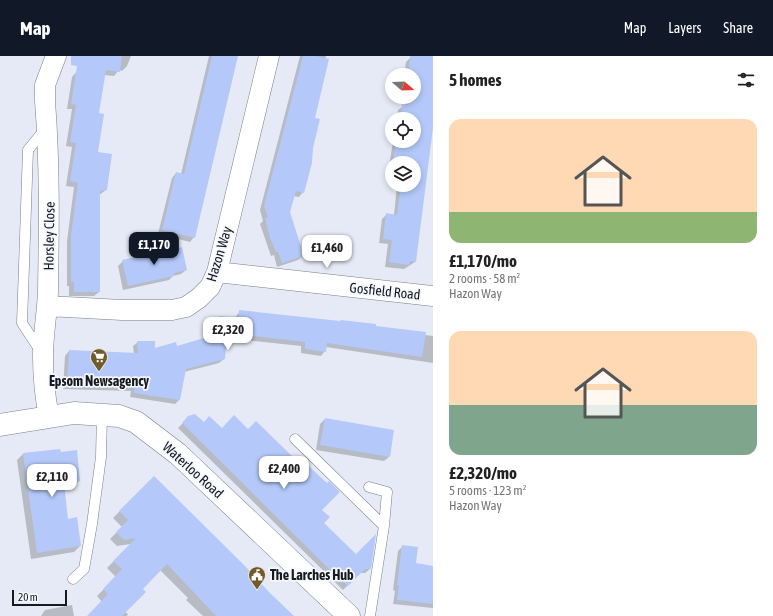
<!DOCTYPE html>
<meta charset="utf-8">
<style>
:root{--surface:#fff;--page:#f6f6f6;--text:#222;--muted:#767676;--accent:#111827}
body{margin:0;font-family:"Asap Condensed",sans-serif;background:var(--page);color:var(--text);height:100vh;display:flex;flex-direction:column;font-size:15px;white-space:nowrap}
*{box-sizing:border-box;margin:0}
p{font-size:13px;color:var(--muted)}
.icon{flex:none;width:22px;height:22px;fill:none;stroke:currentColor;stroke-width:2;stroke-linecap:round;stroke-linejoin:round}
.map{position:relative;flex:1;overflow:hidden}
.sheet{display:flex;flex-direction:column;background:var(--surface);width:340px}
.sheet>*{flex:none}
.needle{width:26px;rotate:109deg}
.tools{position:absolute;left:385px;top:12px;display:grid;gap:8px}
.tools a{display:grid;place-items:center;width:36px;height:36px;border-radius:50%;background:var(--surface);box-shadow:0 2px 6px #0003;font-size:20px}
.scale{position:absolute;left:12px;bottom:10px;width:55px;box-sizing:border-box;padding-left:4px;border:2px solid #181a1e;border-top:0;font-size:11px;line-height:14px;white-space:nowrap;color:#181a1e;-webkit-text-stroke:3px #f4f7fe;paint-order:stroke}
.price{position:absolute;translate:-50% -34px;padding:0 9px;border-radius:8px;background:#fff;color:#222;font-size:13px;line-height:26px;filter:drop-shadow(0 1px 2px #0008)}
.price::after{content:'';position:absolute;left:50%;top:24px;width:12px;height:9px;margin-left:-6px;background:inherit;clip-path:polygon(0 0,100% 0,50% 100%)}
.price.on{background:var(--accent);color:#fff}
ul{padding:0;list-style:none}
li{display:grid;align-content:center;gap:8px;height:212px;padding:0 16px}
li span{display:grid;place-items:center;height:124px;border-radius:12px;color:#555}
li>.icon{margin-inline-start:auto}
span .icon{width:72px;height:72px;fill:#fffc;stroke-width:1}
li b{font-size:17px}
h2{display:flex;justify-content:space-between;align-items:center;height:48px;padding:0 16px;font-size:17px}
header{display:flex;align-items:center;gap:24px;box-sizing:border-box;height:56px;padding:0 20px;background:var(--accent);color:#fff}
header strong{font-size:19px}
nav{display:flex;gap:22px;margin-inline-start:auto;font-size:14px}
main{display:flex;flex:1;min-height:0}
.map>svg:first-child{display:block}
.shadow{fill:#0003}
.building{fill:#b4c9f9}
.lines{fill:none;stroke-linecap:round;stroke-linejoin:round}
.lane-casing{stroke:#7a7e88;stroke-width:11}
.street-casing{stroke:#7a7e88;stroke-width:21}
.secondary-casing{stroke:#7a7e88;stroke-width:23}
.lane{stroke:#fff;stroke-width:10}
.street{stroke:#fff;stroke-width:20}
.secondary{stroke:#fff;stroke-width:22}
.labels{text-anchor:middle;stroke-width:3.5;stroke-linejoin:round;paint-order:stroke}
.street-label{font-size:14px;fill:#181a1e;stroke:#f4f7fe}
.poi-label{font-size:14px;font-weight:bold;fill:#181a1e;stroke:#f4f7fe}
</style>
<header>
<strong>Map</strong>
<nav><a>Map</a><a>Layers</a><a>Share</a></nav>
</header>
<main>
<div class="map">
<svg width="433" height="560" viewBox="0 0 433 560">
<rect width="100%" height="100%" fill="#e5eaf6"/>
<!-- shadow -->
<path class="shadow" d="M90 0H131L127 10 122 15 119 14 114 20 104 19 98 58 97 97 106 134 99 139V236L94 240H69V230H67V185L74 131 66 130 72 91 66 90 72 53H67L72 21Z
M209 0H237L194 181 190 186 158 178 172 122 176 117 181 118Z
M300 0H326L314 63 303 136 299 141 293 140 289 156 303 200 298 204 277 211 274 199 271 200 260 168 263 165 260 154Z
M412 0H433V60L415 206 404 213 385 211 388 188 379 187 382 163 387 158 394 159 397 129H414V107H392V111H389L393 85H414V63H397L398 54 405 49 406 41H414V19H404L406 6Z
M123 205 186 214 181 218 173 220 169 224 123 234 118 210Z
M240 255 433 280V307L326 291 325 295 321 300 301 297V290L226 282 224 303 219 307 184 316 179 344 175 348 130 341 131 335 63 333 65 300 69 295 134 298 133 290 138 286 154 294 177 291 214 280 215 265 220 261 235 262Z
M189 361 203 367 321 454 322 467 370 513 365 517H360L343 534 178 372Z
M325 363 389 401 384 405 316 394 320 368Z
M23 398 79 425 73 431 64 432 67 464 80 490 74 496 31 503 17 404Z
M154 421 291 560H203L186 544 188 542 160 514 141 533 125 556 128 558 127 560H88L102 546 97 540 116 521 107 512 131 488 117 490 110 483 122 471 113 462Z
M403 490 415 508 433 515V552L393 548 395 535 393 534 398 495Z
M72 549 74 560H41L45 554Z"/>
<!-- building -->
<path class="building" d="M71 0H122L120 16 106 14 99 57 104 58 98 96 112 98 107 134 100 135V236H74V226H71V179L78 127 70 125 76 87 70 86 76 49 71 48 77 10 71 9Z
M212 0H238L195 182 162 174 176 116 184 118Z
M303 0H315L329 3 315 62 320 63 313 92 312 107 304 137 296 135 290 156 304 200 282 207 278 195 276 196 270 182 265 162 268 161 264 150Z
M410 0H433V72L416 206 410 205 409 209 389 206 392 184 383 183 386 157 397 159 401 129H414V107L393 106 396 85H414V63H401L402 48 408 49 409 41H414V19H408Z
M182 191 187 214 174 217V220L128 230 122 204Z
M239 254 340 265 341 264 376 268V270L426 276 422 301 327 287 326 296 305 293V286L227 277 225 303 186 313 180 344 134 337 135 331 67 329 69 294 138 297 137 285H155V292L176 286 177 290 221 277 217 276 219 260 239 262Z
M195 358 204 366 209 360 222 372 234 359 248 373 256 365 296 404 299 401 327 427 329 425 340 436 322 454 330 461 324 467 356 498 376 478 371 513H365L348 530 336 520 182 367 188 360Z
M325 362 394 374 390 401 320 389Z
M60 393 61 396 77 394 80 425 64 427 68 463 77 461 81 490 37 497 23 397Z
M154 420 244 509 269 536 294 560H216L167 508 143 533 146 536 122 560H87L108 538 103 533 122 513 113 505 136 482 124 484 116 476 128 464 119 455Z
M402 489 418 491 416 507 433 510V548L397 544 399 530 397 529Z"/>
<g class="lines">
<!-- lane casing -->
<g class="lane-casing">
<path id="lane" d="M41 296 22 267 28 94 46 72
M295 383 384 470 370 560
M369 431 387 436 384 470
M73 523 84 513 92 468 101 401 102 357"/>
</g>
<!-- street casing -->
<g class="street-casing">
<path id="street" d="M217 216 433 240
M47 250 122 254H172L186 251 199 242 210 231 217 216 269 0
M49 361C45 341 43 321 43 300 43 279 47 258 48 236 49 173 50 108 45 45V29L56 0"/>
</g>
<!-- secondary casing -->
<g class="secondary-casing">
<path id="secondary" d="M0 369 74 357 119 360 136 366 178 398 349 560"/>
</g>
<!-- lane -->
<use href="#lane" class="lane"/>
<!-- street -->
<use href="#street" class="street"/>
<!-- secondary -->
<use href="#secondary" class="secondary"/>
</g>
<!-- icons -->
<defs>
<g id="supermarket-pin" transform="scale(0.9)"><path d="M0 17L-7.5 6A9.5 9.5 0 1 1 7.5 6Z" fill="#735a2b" stroke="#f4f7fe"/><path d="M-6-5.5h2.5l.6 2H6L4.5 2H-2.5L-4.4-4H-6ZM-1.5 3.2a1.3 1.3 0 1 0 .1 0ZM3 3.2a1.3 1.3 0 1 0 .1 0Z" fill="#fff"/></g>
<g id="civic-pin" transform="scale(0.9)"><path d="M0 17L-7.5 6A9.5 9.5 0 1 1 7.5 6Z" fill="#735a2b" stroke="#f4f7fe"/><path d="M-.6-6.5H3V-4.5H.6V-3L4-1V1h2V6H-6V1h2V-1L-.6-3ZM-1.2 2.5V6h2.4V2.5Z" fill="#fff"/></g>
</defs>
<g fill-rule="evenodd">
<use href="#supermarket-pin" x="99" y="301"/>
<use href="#civic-pin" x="257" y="519"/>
</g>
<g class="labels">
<!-- street labels -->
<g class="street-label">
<text transform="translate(49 180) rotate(-89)" y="5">Horsley Close</text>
<text transform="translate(219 198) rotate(-73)" y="5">Hazon Way</text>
<text transform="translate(385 235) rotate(6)" y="5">Gosfield Road</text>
<text transform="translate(193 414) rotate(42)" y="5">Waterloo Road</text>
</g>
<!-- poi labels -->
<g class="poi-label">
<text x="99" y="330">Epsom Newsagency</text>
<text x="270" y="524" text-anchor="start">The Larches Hub</text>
</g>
</g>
</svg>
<div class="tools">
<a><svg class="needle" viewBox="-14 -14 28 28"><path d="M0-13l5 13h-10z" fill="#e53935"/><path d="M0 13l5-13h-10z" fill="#767676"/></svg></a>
<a><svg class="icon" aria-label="locate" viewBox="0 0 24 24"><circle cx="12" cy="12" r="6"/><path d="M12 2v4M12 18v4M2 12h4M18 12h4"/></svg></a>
<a><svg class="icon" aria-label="layers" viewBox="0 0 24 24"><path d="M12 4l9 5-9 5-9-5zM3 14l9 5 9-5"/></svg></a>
</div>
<div class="scale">20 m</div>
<b class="price on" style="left:154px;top:210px">£1,170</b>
<b class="price" style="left:327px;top:213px">£1,460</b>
<b class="price" style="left:228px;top:295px">£2,320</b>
<b class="price" style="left:284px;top:434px">£2,400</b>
<b class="price" style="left:52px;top:442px">£2,110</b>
</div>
<section class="sheet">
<h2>5 homes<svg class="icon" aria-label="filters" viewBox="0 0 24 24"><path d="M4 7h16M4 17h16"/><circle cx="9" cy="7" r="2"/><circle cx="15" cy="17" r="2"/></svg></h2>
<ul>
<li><span style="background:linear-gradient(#ffd9b3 75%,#8fb573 0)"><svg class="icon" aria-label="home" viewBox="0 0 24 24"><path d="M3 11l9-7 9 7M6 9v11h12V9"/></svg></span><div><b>£1,170/mo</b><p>2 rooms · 58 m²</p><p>Hazon Way</p></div></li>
<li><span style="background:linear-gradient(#ffd9b3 60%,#7fa58c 0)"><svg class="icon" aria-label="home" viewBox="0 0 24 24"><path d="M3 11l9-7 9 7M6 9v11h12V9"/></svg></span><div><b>£2,320/mo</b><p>5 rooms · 123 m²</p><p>Hazon Way</p></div></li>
</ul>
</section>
</main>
